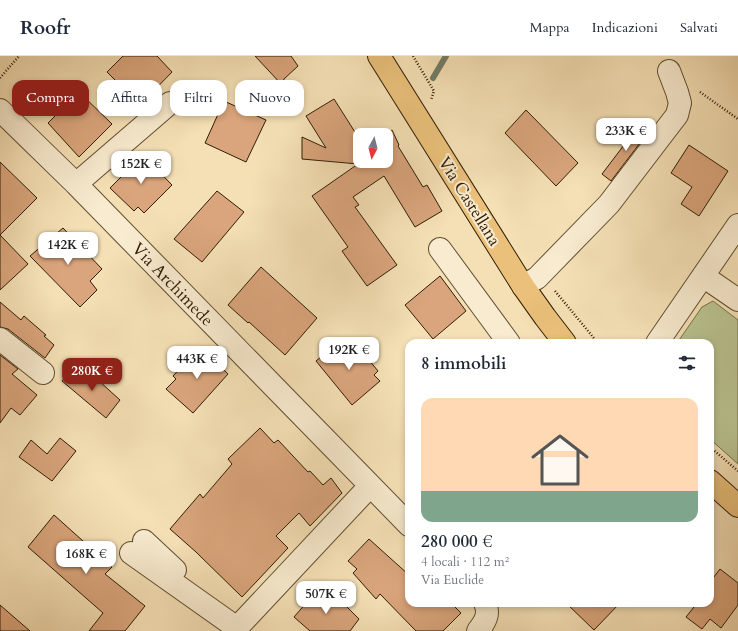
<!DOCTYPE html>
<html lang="it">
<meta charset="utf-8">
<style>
:root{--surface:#fff;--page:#f6f6f7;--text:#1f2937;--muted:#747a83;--line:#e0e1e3;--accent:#8f2418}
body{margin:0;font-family:Cardo,serif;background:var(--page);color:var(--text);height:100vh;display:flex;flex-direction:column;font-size:15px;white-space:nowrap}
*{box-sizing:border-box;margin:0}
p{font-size:13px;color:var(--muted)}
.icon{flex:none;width:22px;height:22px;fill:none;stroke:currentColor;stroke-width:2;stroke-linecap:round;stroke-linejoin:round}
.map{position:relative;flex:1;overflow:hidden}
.side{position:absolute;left:405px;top:283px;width:309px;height:268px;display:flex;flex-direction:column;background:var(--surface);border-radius:12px;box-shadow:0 2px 6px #0003}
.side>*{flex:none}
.banner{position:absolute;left:12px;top:24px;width:333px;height:36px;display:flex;gap:8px}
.needle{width:26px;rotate:187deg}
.buttons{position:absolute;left:353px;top:72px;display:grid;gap:8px}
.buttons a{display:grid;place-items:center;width:40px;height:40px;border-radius:8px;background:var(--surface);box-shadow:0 2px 6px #0003;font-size:20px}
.price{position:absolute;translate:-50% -34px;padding:0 9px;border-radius:8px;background:#fff;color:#222;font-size:13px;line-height:26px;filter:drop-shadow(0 1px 2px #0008)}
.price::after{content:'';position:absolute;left:50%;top:24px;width:12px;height:9px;margin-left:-6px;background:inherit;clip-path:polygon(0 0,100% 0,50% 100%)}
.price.selected{background:var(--accent);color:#fff}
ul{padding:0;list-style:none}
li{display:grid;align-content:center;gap:8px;height:212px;padding:0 16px}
li span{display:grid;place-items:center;height:124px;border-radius:12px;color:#555}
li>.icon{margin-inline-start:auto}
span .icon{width:72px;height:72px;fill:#fffc;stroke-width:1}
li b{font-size:17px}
h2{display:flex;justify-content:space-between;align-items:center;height:48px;padding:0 16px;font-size:17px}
.pill{padding:0 14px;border-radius:12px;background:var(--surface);box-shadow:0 2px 6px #0003;font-size:14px;line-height:36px}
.pill.selected{background:var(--accent);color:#fff}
header{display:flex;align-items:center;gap:24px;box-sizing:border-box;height:56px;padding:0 20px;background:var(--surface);border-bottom:1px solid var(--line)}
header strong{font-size:19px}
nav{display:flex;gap:22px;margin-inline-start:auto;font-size:14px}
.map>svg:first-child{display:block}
.green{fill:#b9c390;stroke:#74704b}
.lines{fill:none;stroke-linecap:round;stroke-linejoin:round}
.stream{stroke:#717d68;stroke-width:6}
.building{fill:#daa57c;stroke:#2f1d06}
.minor-casing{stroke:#604e32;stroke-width:24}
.major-casing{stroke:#2f1d06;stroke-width:24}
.path{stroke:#2f1d06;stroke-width:2.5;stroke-dasharray:1 2;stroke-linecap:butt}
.minor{stroke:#f8ebcf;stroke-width:22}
.major{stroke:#eac07a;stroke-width:22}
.labels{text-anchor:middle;stroke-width:4;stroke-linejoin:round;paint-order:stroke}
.street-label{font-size:17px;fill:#2f1d06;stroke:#f8ebcf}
</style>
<header>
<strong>Roofr</strong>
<nav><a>Mappa</a><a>Indicazioni</a><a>Salvati</a></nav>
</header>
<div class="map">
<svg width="738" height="575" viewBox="0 0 738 575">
<rect width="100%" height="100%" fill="#f5e0b5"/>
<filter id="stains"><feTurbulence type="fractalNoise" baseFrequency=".005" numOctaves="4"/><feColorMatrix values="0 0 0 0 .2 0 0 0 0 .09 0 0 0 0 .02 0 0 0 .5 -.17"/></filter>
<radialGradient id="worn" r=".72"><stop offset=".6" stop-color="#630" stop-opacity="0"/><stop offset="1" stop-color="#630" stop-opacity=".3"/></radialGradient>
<!-- green -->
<path class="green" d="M713 245 738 264V408L710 383V287H677L702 251Z"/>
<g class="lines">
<!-- stream -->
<path class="stream" d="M433 22 446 0"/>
</g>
<!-- building -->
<path class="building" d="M123 0H157L172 16 140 49 107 16Z
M255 0H291L298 10 284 23 282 29Z
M79 36 112 68 79 101 48 67Z
M334 43 360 84V105H386V79H384L392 74 399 89 398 90 423 131 427 129 442 155 415 171 384 120 353 141 359 149 355 151 397 209 367 230 342 195 348 191 312 140 358 108 302 103V81L326 92 306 60Z
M224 45 266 64 246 106 205 87Z
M526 54 578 107 556 130 505 77Z
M640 68 649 75 611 125 602 118Z
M689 89 728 115 699 160 681 148 692 131 671 117Z
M143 99 172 129 144 157 138 151 134 155 110 132Z
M0 106 37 142 0 179 28 208 0 234Z
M217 135 244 156 202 206 174 183Z
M63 172 102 213 90 225 97 234 80 251 30 200Z
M261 211 317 262 285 299 249 266 248 267 228 249Z
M440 220 466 255 433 283 405 249Z
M0 246 21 264 24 260 46 279 44 280 54 289 45 302 8 273 0 271Z
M339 286 346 295 355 287 378 315 374 319 380 325 352 349 316 305Z
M200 291 228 318 193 357 166 333 176 323 173 320Z
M0 299 18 313 12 318 37 339 20 359 11 352 0 367Z
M73 311 84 321 88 315 120 344 106 362 62 325Z
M260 372 274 387 278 384 308 416 310 415 323 429 331 422 342 437 310 470 299 457 276 480 288 492 242 541 196 496 170 473 200 438 203 442 232 408 228 403Z
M60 382 76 395 52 425 19 401 31 384 47 398Z
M54 459 112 511 105 518 145 550 125 575H89L103 557 28 491Z
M369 483 409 519V547H451L461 557 443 575H416L380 538 376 543 353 517 357 513 348 505Z
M720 513 738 527V549L721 572 710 563 702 573 686 561 694 551 688 547H710V526Z
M314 538 326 546 334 538 359 563 350 575H310L294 561Z
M566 547H620L594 574Z
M0 549 30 575H0Z"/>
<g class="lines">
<!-- minor casing -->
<g class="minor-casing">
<path id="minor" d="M0 54 76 128 409 469
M76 128 170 47
M440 193 509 287
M703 220 738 244
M523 230 537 222 609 148 677 59 680 47 677 36 669 15
M0 283 43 317
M657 287 738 169
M144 485 175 514
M131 497 237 572
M234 575 370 430
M478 575C485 566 490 558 485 547"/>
</g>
<!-- major casing -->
<g class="major-casing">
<path id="major" d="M379 0 523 230 545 261 565 287
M710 425 738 450"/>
</g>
<!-- path -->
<path class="path" d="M413 0 434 35 431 44
M0 22 19 0
M700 36 738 63
M555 235 598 287
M710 391 738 415"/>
<!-- minor -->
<use href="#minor" class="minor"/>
<!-- major -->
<use href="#major" class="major"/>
</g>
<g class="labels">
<!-- street labels -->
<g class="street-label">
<text transform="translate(470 145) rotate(58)" y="6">Via Castellana</text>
<text transform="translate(173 228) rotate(46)" y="6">Via Archimede</text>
</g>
</g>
<rect width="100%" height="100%" filter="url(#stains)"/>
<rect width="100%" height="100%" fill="url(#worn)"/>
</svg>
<div class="buttons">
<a><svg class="needle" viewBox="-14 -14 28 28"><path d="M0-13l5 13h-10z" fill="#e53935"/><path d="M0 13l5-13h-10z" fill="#747a83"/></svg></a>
</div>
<b class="price" style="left:626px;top:96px">233K €</b>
<b class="price" style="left:141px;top:129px">152K €</b>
<b class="price" style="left:68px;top:210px">142K €</b>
<b class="price" style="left:349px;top:315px">192K €</b>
<b class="price" style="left:197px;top:324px">443K €</b>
<b class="price selected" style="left:92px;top:336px">280K €</b>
<b class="price" style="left:86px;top:519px">168K €</b>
<b class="price" style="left:326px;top:559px">507K €</b>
<div class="banner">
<a class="pill selected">Compra</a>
<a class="pill">Affitta</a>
<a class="pill">Filtri</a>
<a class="pill">Nuovo</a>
</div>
<section class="side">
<h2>8 immobili<svg class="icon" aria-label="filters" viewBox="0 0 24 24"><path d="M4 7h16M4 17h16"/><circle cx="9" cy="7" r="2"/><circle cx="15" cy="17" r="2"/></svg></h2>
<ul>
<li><span style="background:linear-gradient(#ffd9b3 75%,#7fa58c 0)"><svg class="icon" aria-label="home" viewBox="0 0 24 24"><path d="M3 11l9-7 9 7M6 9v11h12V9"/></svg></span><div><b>280 000 €</b><p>4 locali · 112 m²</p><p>Via Euclide</p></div></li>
</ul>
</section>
</div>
